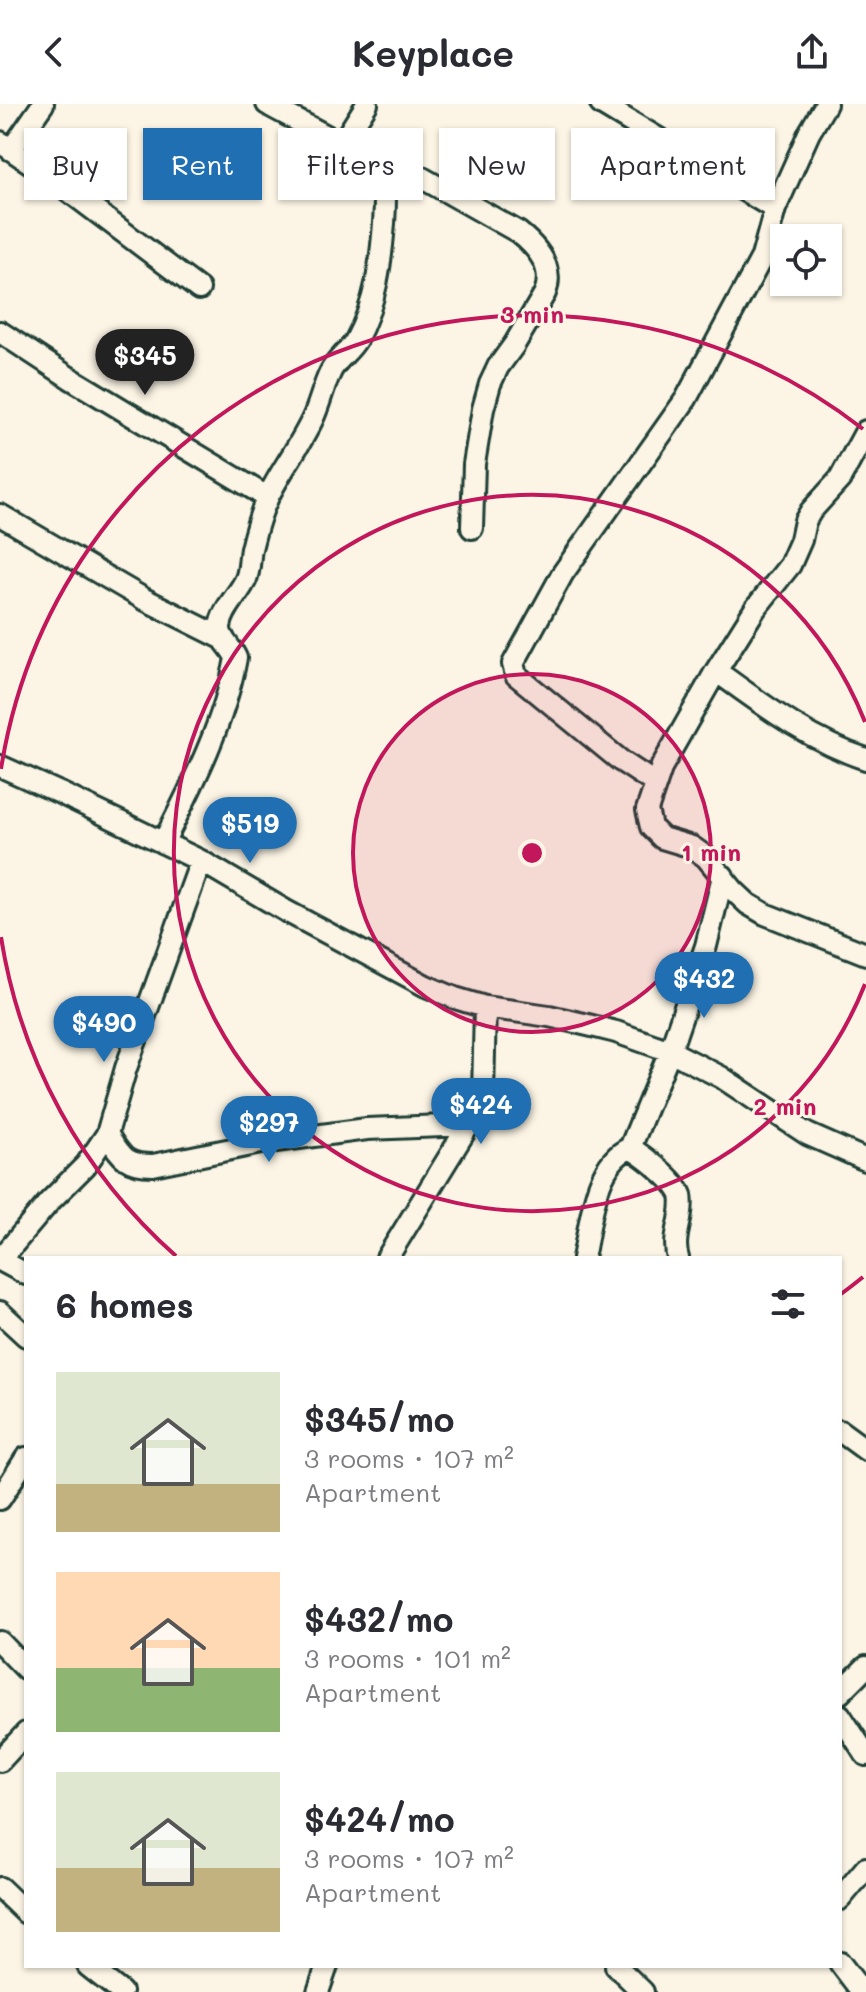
<!DOCTYPE html>
<meta charset="utf-8">
<style>
:root{--surface:#fff;--page:#f7f7f7;--text:#2b2b33;--muted:#7c7c81;--accent:#1f6fb2}
body{margin:0;font-family:Mali,sans-serif;background:var(--page);color:var(--text);height:100vh;display:flex;flex-direction:column;font-size:30px;white-space:nowrap}
*{box-sizing:border-box;margin:0}
p{font-size:26px;color:var(--muted)}
.icon{flex:none;width:44px;height:44px;fill:none;stroke:currentColor;stroke-width:2;stroke-linecap:round;stroke-linejoin:round}
.map{position:relative;flex:1;overflow:hidden}
.side{position:absolute;left:24px;top:1152px;width:818px;height:712px;display:flex;flex-direction:column;background:var(--surface);border-radius:0px;box-shadow:0 2px 6px #0004}
.side>*{flex:none}
.guide{position:absolute;left:24px;top:24px;width:818px;height:72px;display:flex;gap:16px}
.buttons{position:absolute;left:770px;top:120px;display:grid;gap:16px}
.buttons a{display:grid;place-items:center;width:72px;height:72px;border-radius:0px;background:var(--surface);box-shadow:0 2px 6px #0004;font-size:40px}
.price{position:absolute;translate:-50% -68px;padding:0 18px;border-radius:28px;background:var(--accent);color:#fff;font-size:26px;line-height:52px;filter:drop-shadow(0 2px 4px #0008)}
.price::after{content:'';position:absolute;left:50%;top:48px;width:24px;height:18px;margin-left:-12px;background:inherit;clip-path:polygon(0 0,100% 0,50% 100%)}
.price.on{background:#222;color:#fff}
ul{padding:0;list-style:none}
li{display:flex;align-items:center;gap:24px;height:200px;padding:0 32px}
li span{display:grid;place-items:center;flex:none;width:224px;height:160px;border-radius:0px;color:#555}
li>.icon{margin-inline-start:auto}
span .icon{width:96px;height:96px;fill:#fffc;stroke-width:1}
li b{font-size:34px}
h2{display:flex;justify-content:space-between;align-items:center;height:96px;padding:0 32px;font-size:34px}
.chip{padding:0 28px;border-radius:0px;background:var(--surface);box-shadow:0 2px 6px #0004;font-size:28px;line-height:72px}
.chip.on{background:var(--accent);color:#fff}
header{display:flex;justify-content:space-between;align-items:center;height:104px;padding:0 32px;background:var(--surface);font-size:36px;font-weight:800}
.map>svg:first-child{display:block}
.lines{fill:none;stroke-linecap:round;stroke-linejoin:round}
.minor-casing{stroke:#1f3d34;stroke-width:26}
.minor{stroke:#fcf5e5;stroke-width:20}
.ring{fill:none;stroke:#c2185b;stroke-width:4}
.centre{fill:#c2185b;stroke:#fcf5e5;stroke-width:4}
.ring-label{font-size:24px;text-anchor:middle;font-weight:bold;fill:#c2185b;stroke:#fcf5e5;stroke-width:6;stroke-linejoin:round;paint-order:stroke}
</style>
<header><svg class="icon" aria-label="back" viewBox="0 0 24 24"><path d="M15 5l-7 7 7 7"/></svg>Keyplace<svg class="icon" aria-label="share" viewBox="0 0 24 24"><path d="M12 15V3M7 8l5-5 5 5M5 13v7h14v-7"/></svg></header>
<div class="map">
<svg width="866" height="1888" viewBox="0 0 866 1888">
<rect width="100%" height="100%" fill="#fcf5e5"/>
<filter id="ink" filterUnits="userSpaceOnUse"><feTurbulence type="fractalNoise" baseFrequency=".0125" numOctaves="2"/><feDisplacementMap in="SourceGraphic" scale="16" xChannelSelector="R" yChannelSelector="G"/><feConvolveMatrix kernelMatrix="1 2 1 2 8 2 1 2 1" color-interpolation-filters="sRGB"/></filter>
<g filter="url(#ink)">
<g class="lines">
<!-- minor casing -->
<g class="minor-casing">
<path id="minor" d="M601 0 775 105
M0 38 45 69 199 185
M341 41 367 0
M11 46 43 0
M379 71 399 65 410 67 518 128C537 143 555 163 545 189L514 241 498 263 490 280 483 305 474 360 472 424
M0 228 70 274 267 393
M866 327 840 375 811 407 805 417 801 436 790 461 755 505 716 567 662 662 647 706 651 723 662 734 692 743 706 753 734 787 748 800 765 810 866 850
M0 411 144 495 224 535
M716 567C763 601 810 637 866 655
M0 662 60 689 201 757 286 807 426 882 455 894 485 903 549 912 588 921 616 928 670 947 721 973 807 1030 866 1056
M656 680 621 657 516 571 513 560 563 469 686 295 762 153 775 105 809 29 826 0
M163 739C193 680 224 620 236 554 232 543 219 535 220 523 222 505 239 491 246 475 250 465 249 455 251 445 255 428 260 409 268 393 281 366 300 342 313 314 320 299 323 283 330 269 335 256 349 248 356 236 376 199 381 159 384 119 385 102 387 86 379 71 363 46 295 17 267 0
M107 1030C122 1053 125 1061 153 1061L261 1039 367 1025 468 1021
M630 1044C644 1052 675 1076 681 1091 683 1100 681 1108 680 1116 677 1129 674 1142 678 1154
M387 1154 475 1011 483 991 485 903
M583 1154C591 1119 594 1059 630 1044L670 947 706 842 723 772
M26 1170 0 1156 49 1098 86 1061 107 1030 126 964 201 757
M0 1208 26 1232
M840 1327 866 1346
M0 1395 26 1354
M0 1538 26 1565
M840 1589 866 1563
M840 1611 866 1651
M0 1657 26 1629
M0 1784 26 1809
M840 1795 866 1764
M840 1859 862 1888
M88 1862 121 1888
M616 1862 643 1888
M318 1888 327 1862"/>
</g>
<!-- minor -->
<use href="#minor" class="minor"/>
</g>
</g>
<!-- distance rings -->
<circle cx="532" cy="749" r="179" fill="#c2185b" fill-opacity=".12"/>
<g class="ring">
<circle cx="532" cy="749" r="179"/>
<path d="M865 880A358 358 0 1 1 865 618"/>
<path d="M863 1173A538 538 0 0 1 841 1190M176 1152A538 538 0 0 1 1 833M1 665A538 538 0 0 1 863 325"/>
</g>
<circle cx="532" cy="749" r="12" class="centre"/>
<g class="ring-label">
<text x="532" y="219">3 min</text>
<text x="711" y="757">1 min</text>
<text x="785" y="1011">2 min</text>
</g>
</svg>
<div class="buttons">
<a><svg class="icon" aria-label="locate" viewBox="0 0 24 24"><circle cx="12" cy="12" r="6"/><path d="M12 2v4M12 18v4M2 12h4M18 12h4"/></svg></a>
</div>
<b class="price on" style="left:145px;top:293px">$345</b>
<b class="price" style="left:250px;top:761px">$519</b>
<b class="price" style="left:704px;top:916px">$432</b>
<b class="price" style="left:104px;top:960px">$490</b>
<b class="price" style="left:481px;top:1042px">$424</b>
<b class="price" style="left:269px;top:1060px">$297</b>
<div class="guide">
<a class="chip">Buy</a>
<a class="chip on">Rent</a>
<a class="chip">Filters</a>
<a class="chip">New</a>
<a class="chip">Apartment</a>
</div>
<section class="side">
<h2>6 homes<svg class="icon" aria-label="filters" viewBox="0 0 24 24"><path d="M4 7h16M4 17h16"/><circle cx="9" cy="7" r="2"/><circle cx="15" cy="17" r="2"/></svg></h2>
<ul>
<li><span style="background:linear-gradient(#dfe7d0 70%,#c2b280 0)"><svg class="icon" aria-label="home" viewBox="0 0 24 24"><path d="M3 11l9-7 9 7M6 9v11h12V9"/></svg></span><div><b>$345/mo</b><p>3 rooms · 107 m²</p><p>Apartment</p></div></li>
<li><span style="background:linear-gradient(#ffd9b3 60%,#8fb573 0)"><svg class="icon" aria-label="home" viewBox="0 0 24 24"><path d="M3 11l9-7 9 7M6 9v11h12V9"/></svg></span><div><b>$432/mo</b><p>3 rooms · 101 m²</p><p>Apartment</p></div></li>
<li><span style="background:linear-gradient(#dfe7d0 60%,#c2b280 0)"><svg class="icon" aria-label="home" viewBox="0 0 24 24"><path d="M3 11l9-7 9 7M6 9v11h12V9"/></svg></span><div><b>$424/mo</b><p>3 rooms · 107 m²</p><p>Apartment</p></div></li>
</ul>
</section>
</div>
